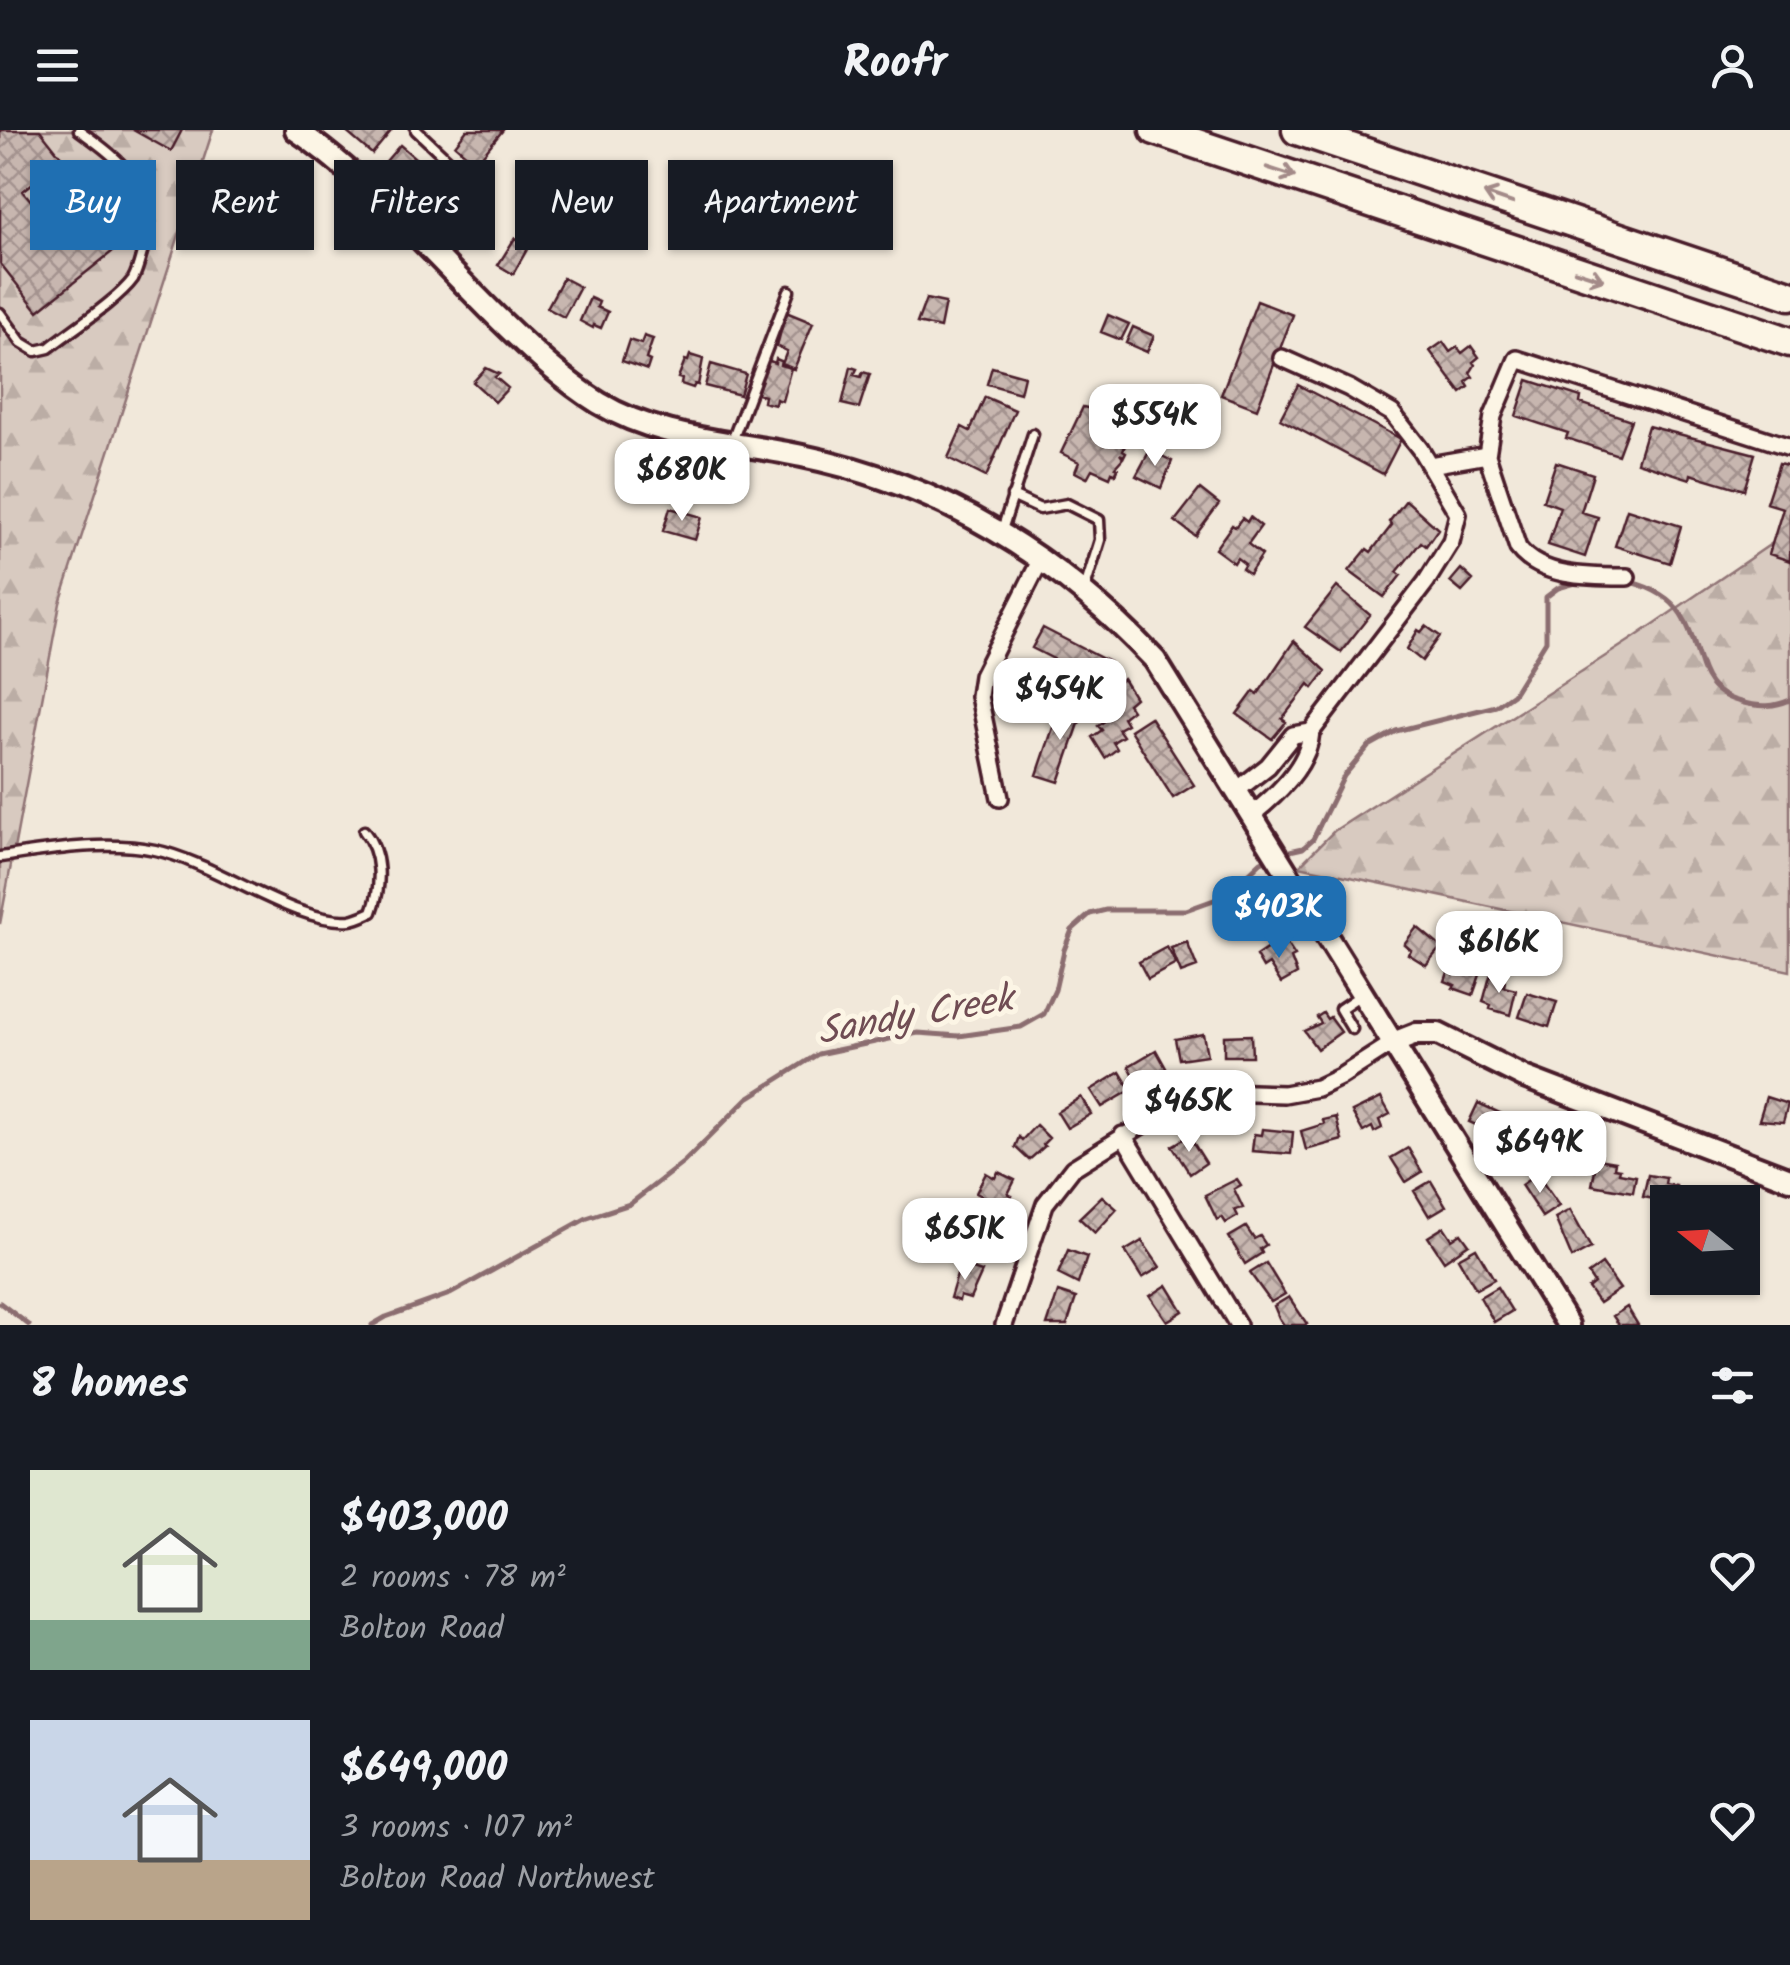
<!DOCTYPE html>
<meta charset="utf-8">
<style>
:root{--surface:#171b24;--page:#20242c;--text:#f1f3f6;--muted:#9ea1a6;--accent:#1f6fb2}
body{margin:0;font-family:Kalam,sans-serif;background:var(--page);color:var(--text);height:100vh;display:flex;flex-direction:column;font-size:38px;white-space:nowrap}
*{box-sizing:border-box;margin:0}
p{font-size:32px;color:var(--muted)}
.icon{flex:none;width:55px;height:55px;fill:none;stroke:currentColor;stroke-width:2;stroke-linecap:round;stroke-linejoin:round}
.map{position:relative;height:1195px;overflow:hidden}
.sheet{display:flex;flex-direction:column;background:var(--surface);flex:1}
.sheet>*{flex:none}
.top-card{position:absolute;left:30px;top:30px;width:1000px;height:90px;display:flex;gap:20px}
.needle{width:65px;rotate:288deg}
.controls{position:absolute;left:1650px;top:1055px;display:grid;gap:20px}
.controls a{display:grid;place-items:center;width:110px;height:110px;border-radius:0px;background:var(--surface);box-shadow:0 2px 8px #0004;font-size:50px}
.price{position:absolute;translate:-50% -85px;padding:0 22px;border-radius:20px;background:#fff;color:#222;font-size:32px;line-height:65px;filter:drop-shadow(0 2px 5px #0008)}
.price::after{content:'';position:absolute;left:50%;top:60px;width:30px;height:22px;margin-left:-15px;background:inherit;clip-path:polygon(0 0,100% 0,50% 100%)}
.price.selected{background:var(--accent);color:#fff}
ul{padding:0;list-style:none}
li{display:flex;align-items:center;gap:30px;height:250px;padding:0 30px}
li span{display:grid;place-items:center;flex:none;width:280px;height:200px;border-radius:0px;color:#555}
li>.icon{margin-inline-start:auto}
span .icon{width:120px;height:120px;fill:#fffc;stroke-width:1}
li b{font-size:42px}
h2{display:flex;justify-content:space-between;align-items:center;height:120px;padding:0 30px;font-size:42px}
.chip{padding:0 35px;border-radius:0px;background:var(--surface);box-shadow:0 2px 8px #0004;font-size:35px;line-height:90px}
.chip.selected{background:var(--accent);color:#fff}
header{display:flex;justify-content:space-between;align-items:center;height:130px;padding:0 30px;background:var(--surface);font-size:45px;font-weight:700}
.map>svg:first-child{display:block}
.forest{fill:url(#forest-firs);stroke:#917476;stroke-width:2.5}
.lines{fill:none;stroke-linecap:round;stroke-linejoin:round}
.stream{stroke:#8b6d6f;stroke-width:5}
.building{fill:url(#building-cross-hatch);stroke:#4a1f2b;stroke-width:2.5}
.lane-casing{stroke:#4a1f2b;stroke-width:15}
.street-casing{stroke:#4a1f2b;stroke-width:22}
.secondary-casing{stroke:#4a1f2b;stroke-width:28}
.highway-casing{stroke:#4a1f2b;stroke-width:35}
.lane{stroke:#fcf5e5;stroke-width:8}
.street{stroke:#fcf5e5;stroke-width:15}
.secondary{stroke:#fcf5e5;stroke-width:20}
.highway{stroke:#fcf5e5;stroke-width:28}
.oneway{stroke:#a38a88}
.labels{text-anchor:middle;stroke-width:10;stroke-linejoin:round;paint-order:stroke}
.water-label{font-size:38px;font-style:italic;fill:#704c53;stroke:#fcf5e5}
</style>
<header><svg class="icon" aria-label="menu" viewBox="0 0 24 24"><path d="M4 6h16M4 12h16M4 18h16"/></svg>Roofr<svg class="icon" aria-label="person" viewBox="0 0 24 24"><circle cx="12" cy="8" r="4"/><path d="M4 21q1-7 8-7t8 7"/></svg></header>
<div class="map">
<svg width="1790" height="1195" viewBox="0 0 1790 1195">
<defs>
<pattern id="forest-firs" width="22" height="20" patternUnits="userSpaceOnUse" patternTransform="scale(2.5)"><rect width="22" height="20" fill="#d8cac0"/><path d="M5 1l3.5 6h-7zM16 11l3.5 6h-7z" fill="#bbada5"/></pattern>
<pattern id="building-cross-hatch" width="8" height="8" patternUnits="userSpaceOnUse" patternTransform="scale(2.5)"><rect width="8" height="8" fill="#c7b6af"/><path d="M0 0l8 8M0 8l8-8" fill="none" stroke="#a4938f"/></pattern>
</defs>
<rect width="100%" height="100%" fill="#f1e8da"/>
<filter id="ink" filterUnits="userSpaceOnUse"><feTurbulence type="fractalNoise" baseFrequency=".01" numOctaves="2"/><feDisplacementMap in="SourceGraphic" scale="20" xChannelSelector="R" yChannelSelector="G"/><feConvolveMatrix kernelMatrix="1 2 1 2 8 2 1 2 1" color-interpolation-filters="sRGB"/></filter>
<g filter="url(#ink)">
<!-- forest -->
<path class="forest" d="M0 0H213L60 473 0 794Z
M1790 401V841L1299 736 1334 701 1635 507Z"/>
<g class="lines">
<!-- stream -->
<path class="stream" d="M1630 452C1650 457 1669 466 1681 484 1706 522 1691 561 1744 573 1761 577 1774 577 1790 570
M1281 723 1303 718 1313 709 1344 646 1369 616 1396 601 1496 576 1513 564 1546 511V467L1558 458 1579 452
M0 1173 29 1195
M372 1195 386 1187 450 1164 587 1088 630 1074 684 1032 748 968 818 924 918 903 959 906 1021 897 1044 884 1055 860 1064 820 1072 800 1090 784 1106 780H1186L1225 766 1261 732 1271 728"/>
</g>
<!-- building -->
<path class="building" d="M0 0H40L63 29 23 61 55 100 90 72 123 113 38 181 0 133Z
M133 0H182L171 21Z
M344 0H390L391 1 372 24Z
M467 0H503L476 33 455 15Z
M400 15 472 77 453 100 380 38Z
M515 108 529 116 513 144 498 135Z
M563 148 580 157 564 187 547 178Z
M590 168 599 172 597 177 608 182 601 198 594 195 593 198 580 191Z
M926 169 945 173 940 198 917 193Z
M1257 171 1293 185 1257 279 1221 265Z
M786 182 813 193 794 239 782 234 787 221 777 216Z
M1108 185 1129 194 1121 210 1101 202Z
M1133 197 1154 206 1147 222 1126 213Z
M644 206 653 209 646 229 650 231 647 240 622 231 629 210 641 214Z
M1443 212 1450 222 1457 217 1462 223 1471 216 1479 227 1473 232 1475 235 1470 243 1473 247 1466 252 1469 257 1461 263 1430 221Z
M690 225 703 229 698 255 695 254 693 258 681 254 682 249 678 248 685 230 688 231Z
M776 229 781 231 780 235 791 238 782 271 776 269 775 275 763 272 764 266 757 264 767 230 775 233Z
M711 234 746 244 740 265 705 256Z
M851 237 857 239 854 245 861 247 863 242 870 244 859 278 842 274Z
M992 237 1024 246 1020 263 987 254Z
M486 238 499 244 495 247 508 258 495 272 473 252Z
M1528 250 1581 267 1580 273 1631 290 1618 325 1566 308 1568 303 1516 286Z
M1298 255 1401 309 1383 344 1280 289Z
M985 267 1015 280 986 347 948 328 962 297 970 301Z
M1083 277 1096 280 1095 283 1102 286 1103 283 1112 287 1110 291 1120 295 1121 292 1132 301 1123 320 1126 322 1124 326 1120 324 1123 328 1115 337 1118 338 1115 344 1112 342 1110 347 1092 339 1087 348 1075 342 1079 332 1061 323Z
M1648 296 1755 324 1744 360 1691 344 1690 349 1637 332Z
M1150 320 1172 331 1161 358 1136 346Z
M1556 332 1593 344 1581 382 1598 387 1585 427 1548 415 1560 377 1543 371Z
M1779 333 1790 336V431L1769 424 1783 378 1766 373Z
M1200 359 1219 374 1195 406 1175 391Z
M1406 370 1438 399 1426 416 1421 412 1397 442 1401 445 1384 467 1349 441 1367 419 1371 422 1392 395 1389 392Z
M670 378 702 387 695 410 663 401Z
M1627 379 1681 396 1670 433 1615 416Z
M1250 387 1261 396 1248 414 1262 425 1249 444 1242 439 1245 434 1237 428 1234 433 1215 419 1232 395 1235 397 1242 388 1247 392Z
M1461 439 1473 450 1462 462 1450 452Z
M1337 457 1370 485 1341 522 1305 497Z
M1426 496 1440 506 1422 531 1407 519 1418 500 1421 502Z
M1043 498 1109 532 1099 552 1032 518Z
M1294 511 1326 541 1313 558 1309 554 1282 589 1286 592 1272 609 1237 584 1254 561 1258 564Z
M1030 545 1065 563 1055 583 1020 566Z
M1123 549 1135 568 1128 574 1132 580 1123 587 1127 594 1118 599 1123 606 1113 612 1117 619 1105 628 1092 607 1102 600 1098 596 1106 590 1101 583 1110 577 1107 571 1115 563 1111 559Z
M1061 574 1083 582 1059 652 1037 645Z
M1150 587 1194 655 1173 668 1130 600Z
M1417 797 1441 817 1426 835 1408 824 1411 820 1404 814Z
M1280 810 1284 816 1287 814 1295 826 1291 828 1297 844 1281 853 1269 834 1263 838 1256 826Z
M1187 812 1197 837 1181 843 1171 818Z
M1167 817 1176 834 1148 849 1139 832Z
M1452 831 1481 842 1473 865 1453 858 1455 855 1445 851Z
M1490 846 1505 851 1504 857 1516 860 1510 885 1490 879 1491 875 1483 872Z
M1527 863 1557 872 1549 897 1519 887Z
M1323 883 1327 889 1330 887 1341 902 1317 919 1304 901 1321 893 1317 887Z
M1203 904 1207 925 1179 929 1175 909Z
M1251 905 1252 926H1224V906Z
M1156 920 1166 938 1139 955 1129 936Z
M1120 942 1131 960 1102 977 1091 960Z
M1081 967 1091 984 1067 998 1057 982Z
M1766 967 1788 974 1783 992 1759 990Z
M1381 968 1390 984 1379 990 1382 998 1374 1002 1372 997 1363 1002 1352 982Z
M1478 973 1513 989 1509 998 1513 1000 1510 1006 1507 1004 1505 1008 1469 992Z
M1336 987 1342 1010 1306 1020 1301 1001 1324 994 1323 990Z
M1036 995 1049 1008 1043 1014 1045 1016 1029 1030 1015 1017 1019 1007 1022 1010Z
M1262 999 1293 1002 1291 1024 1252 1021 1254 1004 1261 1005Z
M1189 1006 1206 1033 1190 1044 1172 1016Z
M1558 1009 1574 1013 1572 1019 1582 1023 1576 1040 1550 1029Z
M1408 1018 1422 1042 1406 1052 1391 1028Z
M1597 1029 1615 1032 1614 1038 1620 1039 1619 1043 1636 1046 1633 1062 1592 1055Z
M998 1042 1015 1050 1008 1064 1012 1066 1001 1082 983 1074 986 1068 976 1063 986 1043 995 1048Z
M1537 1044 1559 1076 1542 1087 1521 1055Z
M1648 1045 1666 1048 1665 1054 1676 1056 1672 1072 1643 1067Z
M1237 1049 1241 1055 1234 1059 1243 1078 1235 1080 1238 1086 1226 1093 1222 1087 1217 1090 1205 1065Z
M1431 1051 1446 1076 1429 1086 1414 1061Z
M1102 1066 1117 1079 1095 1103 1079 1088Z
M1570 1080 1591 1118 1572 1128 1555 1088Z
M972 1090 992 1095 989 1123 982 1122 980 1128 965 1125Z
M1246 1097 1254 1109 1260 1106 1266 1115 1260 1119 1262 1123 1245 1134 1229 1107Z
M1444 1097 1452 1109 1461 1103 1469 1114 1444 1131 1428 1107Z
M1142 1111 1160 1137 1142 1148 1125 1121Z
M1476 1118 1494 1149 1476 1159 1458 1128Z
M1068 1120 1087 1127 1078 1154 1058 1144Z
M1266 1133 1285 1164 1271 1172 1250 1143Z
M1602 1134 1620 1159 1599 1173 1588 1158 1594 1153 1588 1144Z
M960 1135 982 1142 970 1169 960 1166 959 1171 950 1168Z
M1167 1155 1183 1181 1167 1191 1150 1166Z
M1497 1157 1512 1181 1494 1192 1480 1167Z
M1058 1162 1076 1168 1067 1195H1047Z
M1289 1167 1307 1194 1305 1195H1284L1279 1188 1274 1176Z
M1627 1177 1638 1195H1619L1613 1186Z"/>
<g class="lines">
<!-- lane casing -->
<g class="lane-casing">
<path id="lane" d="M416 0 482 62
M0 183 21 212 36 221 49 218C70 201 118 170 133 149 138 140 140 129 143 119 160 60 122 31 79 0
M732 311 789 161
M1012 366 1040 379 1067 374 1099 390 1100 410 1085 458
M1002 400 1033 304
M0 727C49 720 105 710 155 720 215 732 296 795 350 790 358 789 365 785 372 782 382 755 382 723 364 701
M1352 899 1340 879 1362 864"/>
</g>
<!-- street casing -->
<g class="street-casing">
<path id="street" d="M1430 335 1487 325
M1627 447C1591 447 1541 448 1518 418L1487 325 1493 286 1517 229 1790 317
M1236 661 1268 636 1293 605 1311 602
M1000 668 979 566 982 546 1040 431
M1250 686C1276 666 1309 635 1311 602L1426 452 1451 412 1458 384 1420 319 1392 283 1349 258 1282 228
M1123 1005 1238 1195
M1004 1195 1045 1074 1073 1038 1174 975 1200 965 1222 962 1284 964 1317 958 1340 947 1393 913"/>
</g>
<!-- secondary casing -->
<g class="secondary-casing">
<path id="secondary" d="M296 0C368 49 437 128 500 190 531 220 562 250 599 273 660 310 733 311 802 326 943 355 1057 426 1155 530L1568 1195
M1393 913 1416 904H1438L1524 947 1790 1049"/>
</g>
<!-- highway casing -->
<g class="highway-casing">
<path id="highway" d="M1155 0 1790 212
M1297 0 1790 165"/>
</g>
<!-- lane -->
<use href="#lane" class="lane"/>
<!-- street -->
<use href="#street" class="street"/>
<!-- secondary -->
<use href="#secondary" class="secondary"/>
<!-- highway -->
<use href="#highway" class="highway"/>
</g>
<!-- one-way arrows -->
<defs><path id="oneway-shaft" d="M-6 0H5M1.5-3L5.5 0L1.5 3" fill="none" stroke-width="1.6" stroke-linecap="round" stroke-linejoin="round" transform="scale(2.5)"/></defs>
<g class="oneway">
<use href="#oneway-shaft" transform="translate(1281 42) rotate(18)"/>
<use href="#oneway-shaft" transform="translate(1498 68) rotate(-161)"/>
<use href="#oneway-shaft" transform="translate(1589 145) rotate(18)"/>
</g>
</g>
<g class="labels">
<!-- water labels -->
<g class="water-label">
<text transform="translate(915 884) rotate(-10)" y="13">Sandy Creek</text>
</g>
</g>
</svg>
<div class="controls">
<a><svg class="needle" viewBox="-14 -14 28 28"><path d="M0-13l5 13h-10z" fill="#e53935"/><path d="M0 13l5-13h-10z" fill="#9ea1a6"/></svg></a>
</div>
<b class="price" style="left:1155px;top:339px">$554K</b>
<b class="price" style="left:682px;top:394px">$680K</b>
<b class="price" style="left:1060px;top:613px">$454K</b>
<b class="price selected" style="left:1279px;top:831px">$403K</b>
<b class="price" style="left:1499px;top:866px">$616K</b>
<b class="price" style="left:1189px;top:1025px">$465K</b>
<b class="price" style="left:1540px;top:1066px">$649K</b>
<b class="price" style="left:965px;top:1153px">$651K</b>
<div class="top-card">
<a class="chip selected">Buy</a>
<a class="chip">Rent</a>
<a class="chip">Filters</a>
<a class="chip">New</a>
<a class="chip">Apartment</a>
</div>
</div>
<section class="sheet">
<h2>8 homes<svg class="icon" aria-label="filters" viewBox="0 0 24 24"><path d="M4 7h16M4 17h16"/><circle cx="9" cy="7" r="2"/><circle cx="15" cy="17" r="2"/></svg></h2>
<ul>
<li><span style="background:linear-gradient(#dfe7d0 75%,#7fa58c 0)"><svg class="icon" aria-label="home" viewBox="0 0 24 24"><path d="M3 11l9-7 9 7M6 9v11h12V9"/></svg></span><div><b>$403,000</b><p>2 rooms · 78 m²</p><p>Bolton Road</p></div><svg class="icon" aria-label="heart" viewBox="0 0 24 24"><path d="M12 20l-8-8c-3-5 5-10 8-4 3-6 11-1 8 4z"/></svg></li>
<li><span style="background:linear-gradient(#c9d6e8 70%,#b9a48a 0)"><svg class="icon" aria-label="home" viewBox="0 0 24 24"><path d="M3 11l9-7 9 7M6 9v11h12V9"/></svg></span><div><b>$649,000</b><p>3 rooms · 107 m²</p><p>Bolton Road Northwest</p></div><svg class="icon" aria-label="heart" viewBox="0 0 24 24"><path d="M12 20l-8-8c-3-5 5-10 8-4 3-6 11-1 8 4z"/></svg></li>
</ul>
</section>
